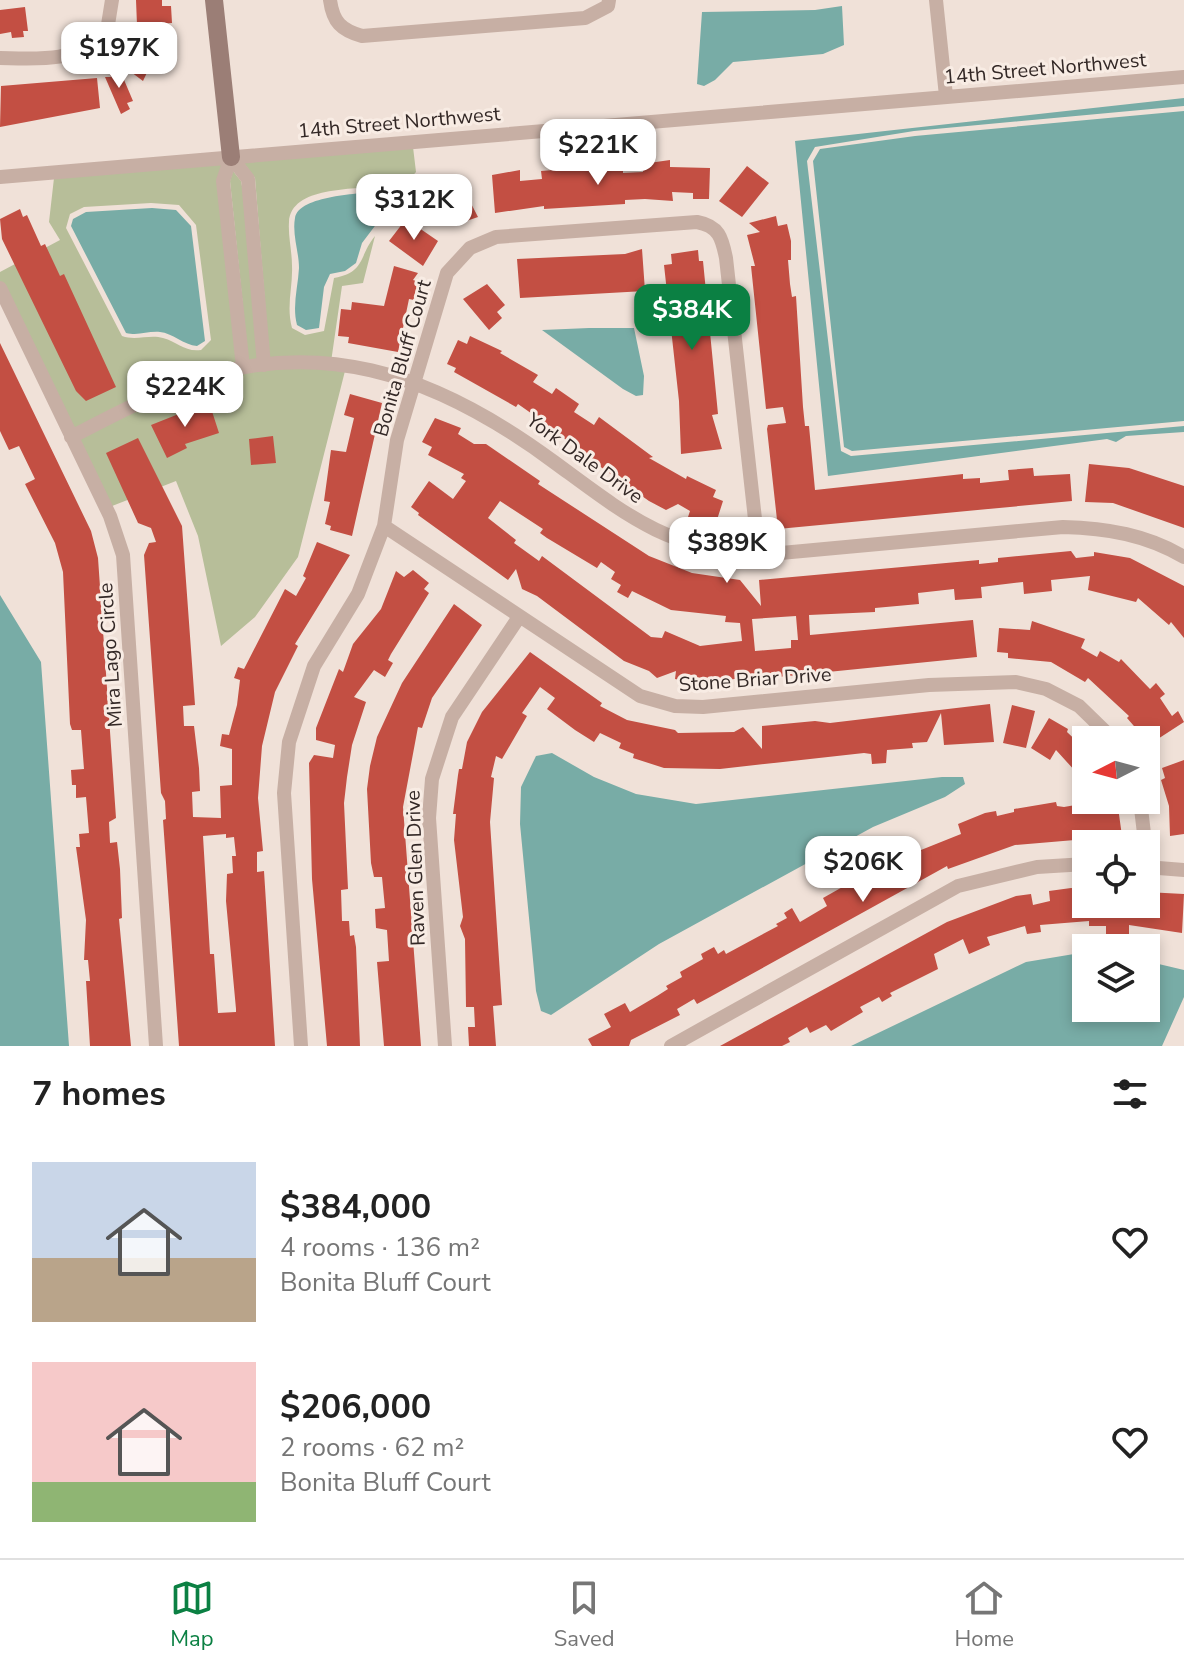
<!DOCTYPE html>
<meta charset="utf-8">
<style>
:root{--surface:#fff;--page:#f6f6f6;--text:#222;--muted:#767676;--line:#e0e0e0;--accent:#0b8043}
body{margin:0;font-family:"Nunito Sans",sans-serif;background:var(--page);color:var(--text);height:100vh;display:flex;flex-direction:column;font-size:30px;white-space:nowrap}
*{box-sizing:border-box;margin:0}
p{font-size:26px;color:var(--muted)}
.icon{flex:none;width:44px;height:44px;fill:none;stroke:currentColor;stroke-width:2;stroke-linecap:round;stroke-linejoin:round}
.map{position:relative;height:1046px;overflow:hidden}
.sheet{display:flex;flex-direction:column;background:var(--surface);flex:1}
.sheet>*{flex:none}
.needle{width:52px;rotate:264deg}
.fabs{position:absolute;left:1072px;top:726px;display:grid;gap:16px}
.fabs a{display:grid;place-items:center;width:88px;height:88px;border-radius:0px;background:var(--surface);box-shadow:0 4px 12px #0003;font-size:40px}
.price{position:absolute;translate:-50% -68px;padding:0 18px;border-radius:16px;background:#fff;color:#222;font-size:26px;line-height:52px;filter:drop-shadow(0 2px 4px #0008)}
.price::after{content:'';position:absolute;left:50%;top:48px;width:24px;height:18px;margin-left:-12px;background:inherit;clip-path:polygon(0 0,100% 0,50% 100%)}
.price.on{background:var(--accent);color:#fff}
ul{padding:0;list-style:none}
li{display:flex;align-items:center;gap:24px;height:200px;padding:0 32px}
li span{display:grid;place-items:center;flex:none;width:224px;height:160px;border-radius:0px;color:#555}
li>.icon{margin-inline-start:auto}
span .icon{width:96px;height:96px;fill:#fffc;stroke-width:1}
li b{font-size:34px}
h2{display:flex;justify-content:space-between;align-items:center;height:96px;padding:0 32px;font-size:34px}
.menu{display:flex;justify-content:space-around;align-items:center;height:112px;border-top:2px solid var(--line);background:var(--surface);font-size:22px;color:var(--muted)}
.menu a{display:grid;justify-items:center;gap:4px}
.menu .on{color:var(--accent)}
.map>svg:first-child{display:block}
.green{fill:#b7be99;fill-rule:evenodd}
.water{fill:#78aca6}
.building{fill:#c34f43;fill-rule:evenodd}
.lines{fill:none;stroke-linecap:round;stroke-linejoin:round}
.street{stroke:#c7afa4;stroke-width:14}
.secondary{stroke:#9b7e76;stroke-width:18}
.labels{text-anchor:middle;stroke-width:6;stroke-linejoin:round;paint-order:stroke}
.street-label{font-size:20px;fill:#332826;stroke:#f8ece4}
</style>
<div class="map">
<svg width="1184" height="1046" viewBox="0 0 1184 1046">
<rect width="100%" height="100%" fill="#f0e1d8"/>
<!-- green -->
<path class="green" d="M413 147 416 172 393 198 380 186C354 190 291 186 289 222 288 236 292 251 292 266 293 287 286 306 292 328L305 335 324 331 334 278C366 272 358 257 375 236L363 283 342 286 331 362 346 367 298 557 255 617 221 646 198 536 176 481 107 508 0 284V272L60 240 49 222 54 178 222 164 243 307 230 181 233 171 241 181 265 303 255 178 243 162ZM151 203 179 205 196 225 211 340 201 350C184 352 178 342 163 338 150 334 136 341 122 336L66 228 70 214 84 207Z"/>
<!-- water -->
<path class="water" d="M842 6 844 45 823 54 733 62 715 80 704 86 697 84 702 12 815 10Z
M1184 98V106L914 131 815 147 807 161 841 451 851 456 1184 426V432L1126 436 1116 442 1107 439 828 476 795 141Z
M1184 111V421L852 451 844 447 813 161 820 149 915 136Z
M381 191 390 206 362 243 356 263 345 271 330 274 324 287 319 328 306 330 297 325C292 306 298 287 299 268 299 252 292 234 295 218 299 195 361 194 381 191Z
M152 208 176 210 191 226 205 341 197 346C184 345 172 333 160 332 147 331 139 336 126 333L71 226 73 219 86 212Z
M589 328H634L644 376 643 395 636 396 623 389 542 330Z
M0 595 41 662 69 1046H0Z
M552 753 594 777 636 794 696 804 942 777H963L965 784 945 797 873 827 659 944 551 1015 541 1011 536 991 520 824 521 787 536 756Z
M1086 952V1008H1146V961L1184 970V997L1162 1046H851L1026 962Z"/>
<!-- building -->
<path class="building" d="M136 0H162V6H171L172 23 137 25Z
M25 7 28 31H23L24 37 12 38 11 32 0 34V10Z
M135 30 163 39 143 81 123 66 128 64 122 60Z
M119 68 133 101 127 103 130 109 121 114 105 77H111L109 72Z
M97 78 100 108 0 127 1 86Z
M670 160V167L710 168 709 199H693V193L672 192 673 201 645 199 625 200V204L544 209V206L495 213 492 175 520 170V181L542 179 541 171 623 165V173L643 172 642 164Z
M747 166 769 183 742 217 719 201Z
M460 182 478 217 452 226 440 202 449 197 445 190Z
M20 209 23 217 27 215 41 246 45 244 60 276 64 274 116 387 86 401 76 391 2 239 0 219Z
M776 216 778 226 787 224 791 241V260H788L790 284 792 297 796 296 803 407 805 426H809L815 490 963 474V479L980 478V483L1009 480 1008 470 1033 468 1034 476 1070 474 1072 501 778 529 767 429 768 425 786 423 783 407 766 409 751 266H755L747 235 760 232 749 223Z
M406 219 438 241 423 266 389 241Z
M642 249 645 291 520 298 517 259 625 254Z
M698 250 699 261H703L718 414 712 415 722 449 681 454 679 401 664 265 672 264 671 254Z
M394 266 418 273 413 280 419 282 414 300 409 299 398 352 348 343 349 337 338 336 341 309 351 310 352 302 384 306Z
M487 284 505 305 497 312 502 318 489 330 463 299Z
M470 336 502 351 500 353 538 375 533 382 552 394 556 388 579 404 574 412 594 425 599 417 653 457 649 458 686 479 687 476 716 490 713 497 723 501 715 526 687 520 690 511 678 504 666 510 649 501 578 451 580 448 543 426 545 423 518 404 516 407 454 372 456 368 447 364 458 340 467 344Z
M0 343 91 531 98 558 116 818 109 822 110 843 117 842 120 869 122 918 119 919 131 1046H90L86 981H90L88 960H84L86 920 76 847H80L79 834 89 833 86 797 76 798V785H72L71 770 84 769 81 730H72L70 724 63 572 55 543 25 484 35 479 19 446 9 450 0 431Z
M350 394 382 403 352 536 330 530 331 526 325 524 330 502 324 501 331 450 346 452 354 418 344 415Z
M209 402 219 433 185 444 187 448 167 458 151 425Z
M435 418 461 428 458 434 474 444H486L540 481 538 484 649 556 692 573 740 580 761 606 759 580 979 560V564L998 562V558L1071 551 1076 558 1094 556V552L1130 558 1184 586V638L1171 622 1169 625 1138 598 1136 602 1088 590 1090 576 1051 580 1052 591 1024 594 1023 582 981 587 982 598 955 600 954 589 918 593 919 604 875 608V612L809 615 810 635 973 620 977 657 778 677V673L760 674 756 679 748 677 701 684 675 679 676 671 657 678 649 671 624 661 537 596 522 589 516 569 508 580 418 515 419 513 411 507 429 481 453 499 466 481 461 478 464 474 428 455 432 447 422 442ZM500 501 543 529 540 533 547 538 597 568 601 562 615 572 611 579 621 585 617 592 628 598 632 591 671 610 726 616 725 622 740 623 742 641 700 646 665 631 662 638 651 637 542 556 539 561 514 543 516 540 488 518ZM796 616 798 640H791V648L755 651 752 619Z
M273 436 276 463 251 465 249 439Z
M138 438 182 526 195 705 183 706 184 726H194L199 768 200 791 192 792 193 817 221 818 220 786 232 785V749L220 746 222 734 229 735 237 705 240 680 234 678 238 667 244 669 285 589 296 596 306 578 303 576 317 542 350 555 295 644 298 646 275 692 262 746 258 798 263 851 257 852V872L264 871 275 1046H179L163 820 166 819 165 801 161 793 144 555 149 543 156 542 151 528 138 523 106 453ZM226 834V838L234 837 236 856H232L233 873 227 874 226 901 236 1009V1012L218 1013 214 954H210L203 836Z
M1089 464 1129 468 1184 486V528L1113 503 1085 502Z
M413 570 429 583 424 589 429 593 391 654 388 660 393 663 385 677 374 670 354 697 366 702 352 745 347 777 344 803 348 889 341 890 342 921H349L350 936 354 935 356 947 360 1046H327L312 879 309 763 314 755 333 758 335 745 316 740V728L339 669 343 672 353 644 381 609 396 571 404 577Z
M454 604 482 625 432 698 422 728 418 727 403 807 421 1046H384L377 962 389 961 387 930 376 928 375 909 385 908 382 877H374L371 863 367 789 370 766 377 737 402 683Z
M1032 621 1085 639 1081 648 1097 657 1100 651 1119 662 1121 659 1150 689 1156 683 1165 694 1160 698 1172 716 1178 711 1184 722 1147 746 1146 740 1127 718 1129 716 1088 678 1085 682 1051 662 1008 658V653L997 652 999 628 1030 630Z
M530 652 602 703 600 706 627 720 675 730 678 733 734 732 743 727 762 749V726L815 721 830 723 990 704 994 742 944 745 941 713 927 742 912 743 913 748 887 750 886 763 872 764 871 754 864 753 720 769 664 768 633 758 634 754 619 748 621 743 600 733 594 742 575 730 547 709 555 698 540 687 522 713 527 716 502 759 496 756 491 777 494 778 490 822 502 1005 493 1006 496 1046H469L468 1027H475L474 1007H466L465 939 460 926 463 917 454 840 456 814H453L458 775 459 769H462L467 742 482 712Z
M1012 705 1035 711 1026 748 1003 743Z
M1049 718 1068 729 1067 732 1086 750V763L1076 772 1056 750 1050 760 1031 748Z
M1184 760V834L1170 836 1169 806 1161 780 1165 778 1162 768Z
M1104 800H1117L1122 836 1015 845 948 869 947 866 710 997 697 1004 694 999 677 1009 680 1015 631 1040 629 1046H592L588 1039 611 1027 604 1014 625 1003 630 1012 657 996 668 989 666 986 682 977 680 972 703 959 701 954 714 947 718 954 724 950 726 954 778 926 776 924 787 918 784 913 792 908 800 922 827 906 823 898 846 885 843 880 863 869 866 875 894 860 891 856 898 852 895 846 908 839 916 852 961 834 958 824 985 813 996 811 997 816 1014 812V809L1056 802 1057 806 1064 807Z
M1071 888 1086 889V904H1146V892L1184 894 1182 933 1129 925V936L1106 934V926H1089V921L1040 925 1041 932 1027 934 1025 926 987 937 990 945 969 954 963 939 934 954 938 969 890 993 892 996 882 1002 879 997 860 1007 863 1012 831 1031 826 1025 810 1033 807 1027 788 1038 790 1042 782 1046H720L947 922 1016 896 1031 894 1033 905 1050 901 1049 891Z"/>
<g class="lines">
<!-- street -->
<path class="street" d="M330 0C333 22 341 30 362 36L585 18 608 6 609 0
M936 0 946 96
M0 58C42 59 70 62 106 37L112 0
M231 157 248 179 264 365
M231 157 223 181 243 367
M0 177 1184 77
M0 288 110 516 123 555 156 1046
M71 437C104 420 136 403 169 389 314 330 435 374 554 462 625 514 667 550 759 555L1063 527C1107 528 1147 535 1184 557
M384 526 640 696 675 706 703 707 929 685 1016 682 1046 689 1079 706 1114 740
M1140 800 1148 867
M1146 867 1184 870
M301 1046 284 793 289 742 314 666 358 594 384 526 397 440 447 273 470 248 496 237 697 222C719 226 722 238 726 258L759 555
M445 1046 429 818 432 779 452 717 519 617
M671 1046 958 886 1037 867 1086 864"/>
<!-- secondary -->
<path class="secondary" d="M214 0 231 157"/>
</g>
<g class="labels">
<!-- street labels -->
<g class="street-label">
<text transform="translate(1045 68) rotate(-5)" y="7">14th Street Northwest</text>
<text transform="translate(399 122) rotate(-5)" y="7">14th Street Northwest</text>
<text transform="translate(402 358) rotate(-74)" y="7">Bonita Bluff Court</text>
<text transform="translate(585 458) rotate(36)" y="7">York Dale Drive</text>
<text transform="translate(110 655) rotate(-94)" y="7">Mira Lago Circle</text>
<text transform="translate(755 679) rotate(-4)" y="7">Stone Briar Drive</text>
<text transform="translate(415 868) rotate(-92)" y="7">Raven Glen Drive</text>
</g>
</g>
</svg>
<div class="fabs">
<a><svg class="needle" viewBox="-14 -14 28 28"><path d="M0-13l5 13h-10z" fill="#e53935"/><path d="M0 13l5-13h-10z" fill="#767676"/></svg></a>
<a><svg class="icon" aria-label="locate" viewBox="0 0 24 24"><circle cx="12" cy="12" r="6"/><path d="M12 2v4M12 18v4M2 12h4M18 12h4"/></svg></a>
<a><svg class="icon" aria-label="layers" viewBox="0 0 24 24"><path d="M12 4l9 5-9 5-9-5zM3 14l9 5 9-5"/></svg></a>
</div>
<b class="price" style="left:119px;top:90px">$197K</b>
<b class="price" style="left:598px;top:187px">$221K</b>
<b class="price" style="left:414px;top:242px">$312K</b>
<b class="price on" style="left:692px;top:352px">$384K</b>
<b class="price" style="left:185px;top:429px">$224K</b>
<b class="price" style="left:727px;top:585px">$389K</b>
<b class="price" style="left:863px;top:904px">$206K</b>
</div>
<section class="sheet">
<h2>7 homes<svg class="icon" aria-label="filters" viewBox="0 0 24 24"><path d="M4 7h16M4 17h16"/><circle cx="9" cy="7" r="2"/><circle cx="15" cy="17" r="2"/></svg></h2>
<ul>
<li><span style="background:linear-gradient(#c9d6e8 60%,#b9a48a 0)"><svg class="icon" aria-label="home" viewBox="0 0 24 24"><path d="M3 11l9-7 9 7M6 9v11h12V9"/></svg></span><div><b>$384,000</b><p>4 rooms · 136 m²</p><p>Bonita Bluff Court</p></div><svg class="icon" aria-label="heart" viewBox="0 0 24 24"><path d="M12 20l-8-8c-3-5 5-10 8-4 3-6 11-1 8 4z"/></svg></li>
<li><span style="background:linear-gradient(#f6c9c9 75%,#8fb573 0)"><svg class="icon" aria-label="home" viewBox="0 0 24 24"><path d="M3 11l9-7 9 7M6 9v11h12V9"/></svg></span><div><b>$206,000</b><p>2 rooms · 62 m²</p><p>Bonita Bluff Court</p></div><svg class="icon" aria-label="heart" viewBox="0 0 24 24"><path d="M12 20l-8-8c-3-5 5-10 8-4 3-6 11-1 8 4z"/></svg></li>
</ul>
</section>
<nav class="menu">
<a class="on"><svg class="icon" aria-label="map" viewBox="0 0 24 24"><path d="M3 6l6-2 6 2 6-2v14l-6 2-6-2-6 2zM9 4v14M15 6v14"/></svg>Map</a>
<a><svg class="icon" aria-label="saved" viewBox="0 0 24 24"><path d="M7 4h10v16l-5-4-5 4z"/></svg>Saved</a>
<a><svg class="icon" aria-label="home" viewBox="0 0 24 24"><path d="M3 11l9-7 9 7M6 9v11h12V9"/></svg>Home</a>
</nav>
